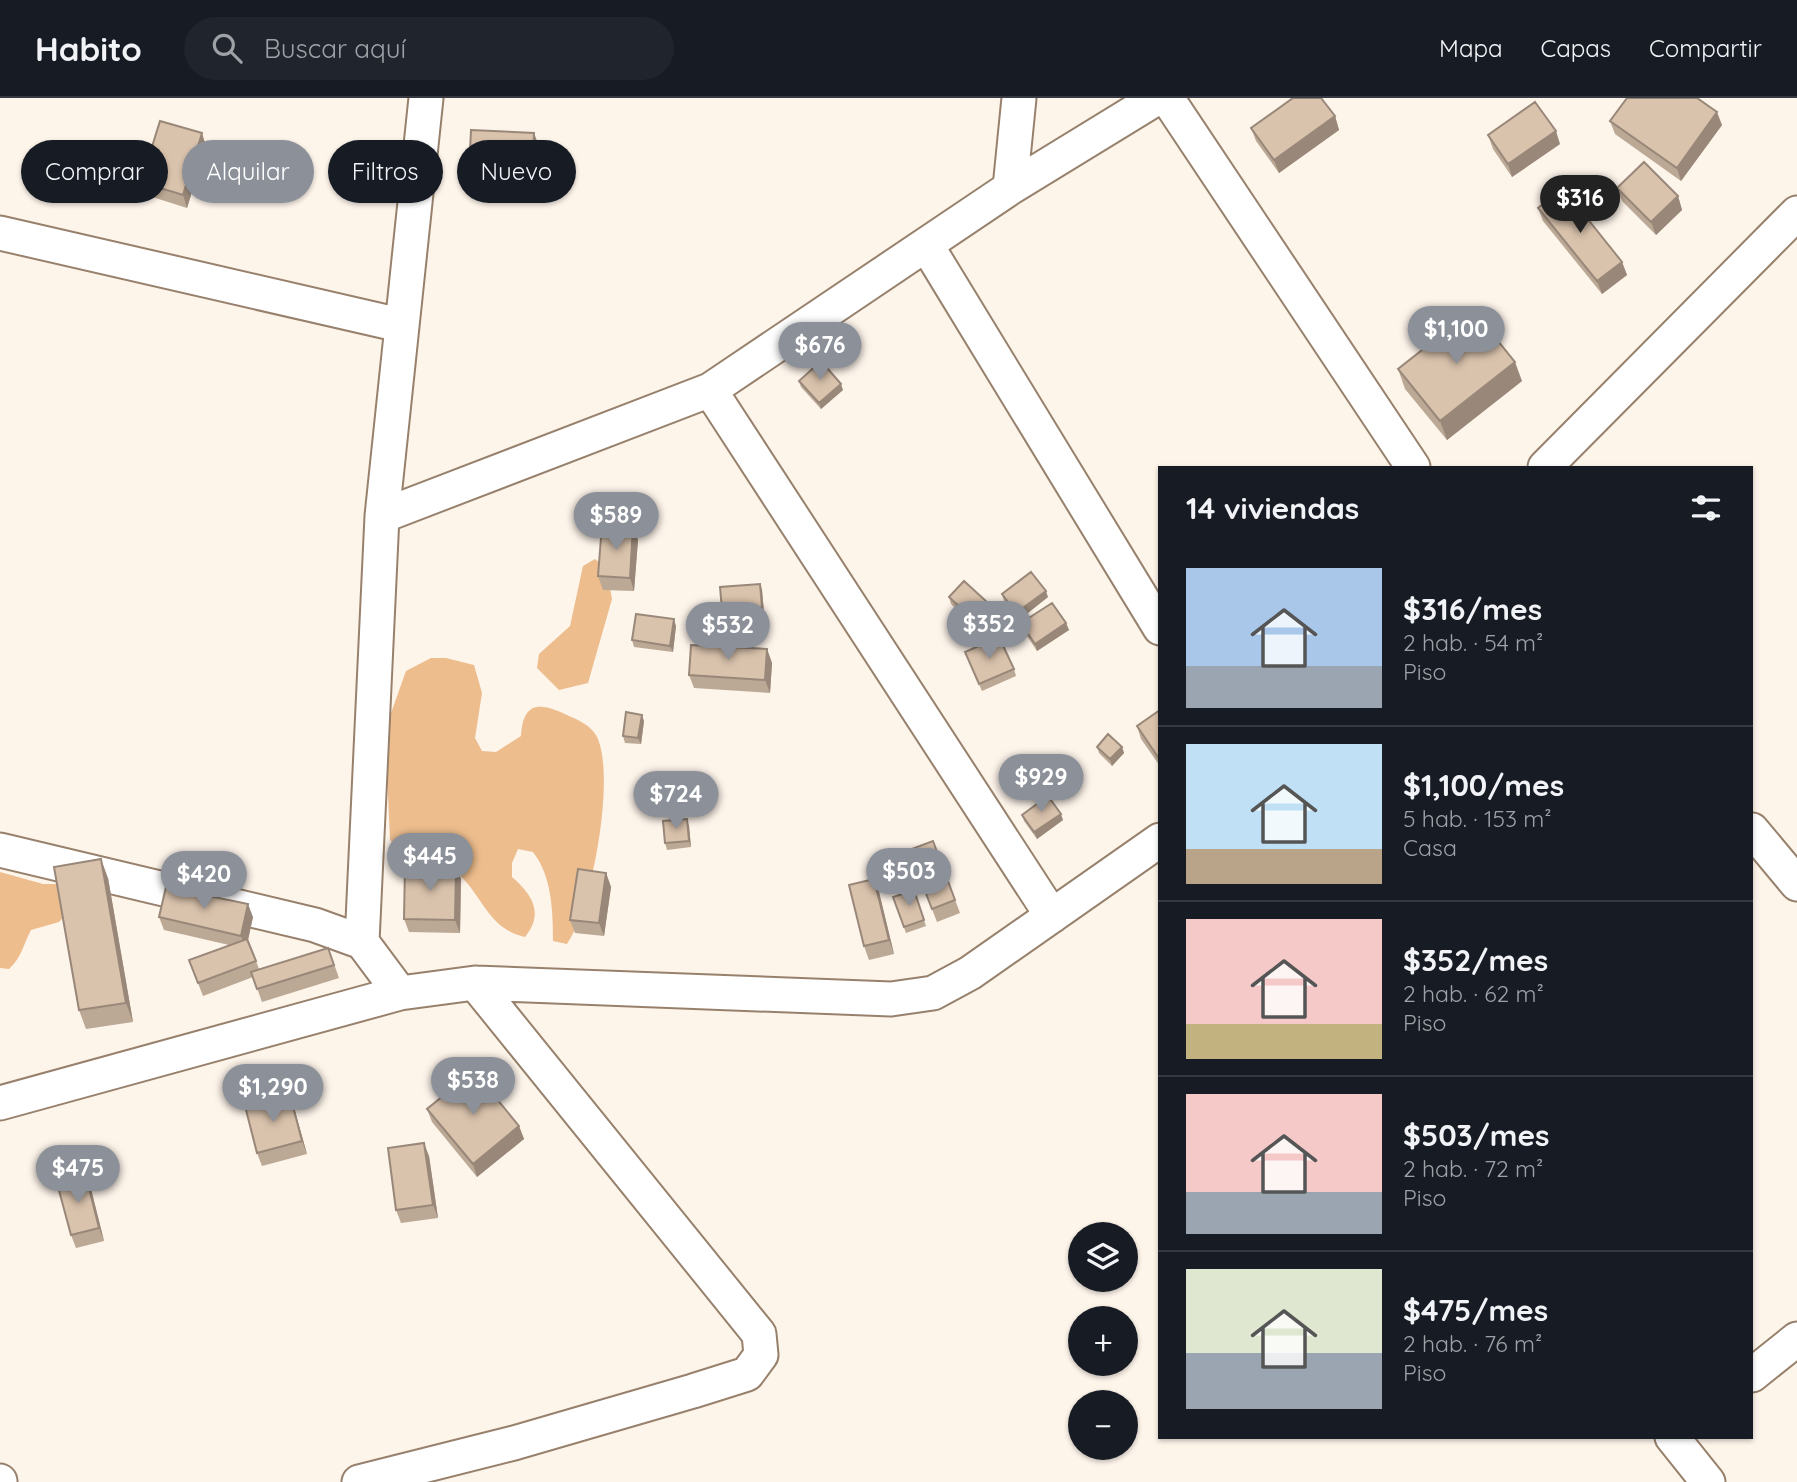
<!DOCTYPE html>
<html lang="es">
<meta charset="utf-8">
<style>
:root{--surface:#171b24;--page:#20242c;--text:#f1f3f6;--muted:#9ea1a6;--line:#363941;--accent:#8c9099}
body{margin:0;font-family:Quicksand,sans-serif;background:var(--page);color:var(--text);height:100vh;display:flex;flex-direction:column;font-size:26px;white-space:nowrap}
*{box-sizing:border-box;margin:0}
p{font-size:23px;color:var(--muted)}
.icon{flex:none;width:38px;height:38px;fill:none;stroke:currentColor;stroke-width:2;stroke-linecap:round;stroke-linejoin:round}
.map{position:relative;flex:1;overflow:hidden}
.side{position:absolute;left:1158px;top:368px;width:595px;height:973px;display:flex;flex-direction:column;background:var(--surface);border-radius:0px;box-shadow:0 2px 5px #0004}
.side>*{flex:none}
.top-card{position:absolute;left:21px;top:42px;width:665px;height:63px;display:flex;gap:14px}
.fabs{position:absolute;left:1068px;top:1124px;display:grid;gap:14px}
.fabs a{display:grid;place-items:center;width:70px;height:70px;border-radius:50%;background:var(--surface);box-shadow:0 2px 5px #0004;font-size:35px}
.price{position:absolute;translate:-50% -60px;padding:0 16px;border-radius:24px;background:var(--accent);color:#fff;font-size:23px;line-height:46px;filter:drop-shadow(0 2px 4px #0008)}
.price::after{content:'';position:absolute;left:50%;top:42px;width:21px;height:16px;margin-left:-10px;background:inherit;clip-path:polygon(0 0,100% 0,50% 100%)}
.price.on{background:#222;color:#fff}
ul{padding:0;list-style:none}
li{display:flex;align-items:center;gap:21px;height:175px;padding:0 28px}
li+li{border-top:2px solid var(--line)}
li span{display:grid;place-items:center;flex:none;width:196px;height:140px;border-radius:0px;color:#555}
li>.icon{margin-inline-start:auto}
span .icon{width:84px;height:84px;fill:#fffc;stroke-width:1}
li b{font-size:30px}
h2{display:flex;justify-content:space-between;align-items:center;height:84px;padding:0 28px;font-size:30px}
.pill{padding:0 24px;border-radius:32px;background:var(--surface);box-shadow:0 2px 5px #0004;font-size:24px;line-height:63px}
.pill.on{background:var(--accent);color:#fff}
header{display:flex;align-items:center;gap:42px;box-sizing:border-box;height:98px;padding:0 35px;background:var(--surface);border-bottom:2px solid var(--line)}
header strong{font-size:33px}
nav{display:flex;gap:38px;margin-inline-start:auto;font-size:24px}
.search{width:490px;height:63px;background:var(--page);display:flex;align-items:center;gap:18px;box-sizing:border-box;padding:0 24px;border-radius:38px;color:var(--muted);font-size:26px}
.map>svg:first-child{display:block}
.green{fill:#edbd8d}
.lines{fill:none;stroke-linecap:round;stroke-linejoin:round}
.street-casing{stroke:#97816c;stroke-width:37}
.street{stroke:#fff;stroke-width:33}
.wall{fill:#bba895}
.shaded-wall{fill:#998879}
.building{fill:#dac3ad;stroke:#998879;stroke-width:2}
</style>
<header>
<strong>Habito</strong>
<div class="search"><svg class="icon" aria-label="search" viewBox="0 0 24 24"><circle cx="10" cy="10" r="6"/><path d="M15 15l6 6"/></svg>Buscar aquí</div>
<nav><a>Mapa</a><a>Capas</a><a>Compartir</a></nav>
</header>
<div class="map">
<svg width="1797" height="1384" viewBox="0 0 1797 1384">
<rect width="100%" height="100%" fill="#fdf4ea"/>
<!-- green -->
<path class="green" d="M595 461 606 470 612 501 588 585 559 592 537 570 539 556 570 528 583 468Z
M431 560H446L474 567 482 595 475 640 482 653 496 654 521 638C523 603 540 604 567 617 578 622 591 627 597 639 616 678 592 811 567 846L553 843C553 814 552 778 533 754L518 751 512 765V779C533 797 544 816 525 839 486 831 481 791 452 771 432 756 414 786 390 741L385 632 406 573Z
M0 774 43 786H58L69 813 59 824 31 832C23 847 22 859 9 871L0 870Z"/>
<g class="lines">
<!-- street casing -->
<g class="street-casing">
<path id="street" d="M1167 0 1413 369
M1010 90 1019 0
M0 135 400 227
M927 148 1160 530
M710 292 1052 818
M1545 369 1797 115
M382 418 710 292 1010 90 1157 0
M1752 732 1797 786
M0 752 315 827 362 844 400 895
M362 844 382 418 426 0
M0 1005 400 895 475 885 891 901 933 895 970 875 1160 742
M1752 1277 1797 1241
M1672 1339 1708 1384
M0 1383V1384
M359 1384 514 1345 693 1293 747 1276 761 1257 759 1236 475 885"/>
</g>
<!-- street -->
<use href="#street" class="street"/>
</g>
<!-- wall -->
<path class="wall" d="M1335 18 1339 32 1279 75 1256 43 1251 30Z
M1610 23 1722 27 1681 83 1615 36Z
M1488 37 1560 46 1512 79 1493 51Z
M206 48 187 110 146 97 141 84Z
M539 48 537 90 474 87 469 74Z
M1617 90 1678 98 1682 112 1656 137 1622 103Z
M1538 110 1622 164 1627 177 1602 196 1543 123Z
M1398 271 1522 283 1447 342 1405 291Z
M799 283 843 292 821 311 801 289Z
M633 429 638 442 634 493 603 492 598 478Z
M760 486 762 492 764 515 725 519 722 512Z
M1002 496 1048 499 1019 522 1004 503Z
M949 499 989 511 974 527 951 506Z
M1021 525H1066L1069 532 1037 553 1023 532Z
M676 528 673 554 634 549 632 542Z
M767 551 772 565 770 595 694 590 689 577Z
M968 561 1014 571 1016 578 982 593Z
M1160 612V668L1141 641 1137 628Z
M644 623 641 646 625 645 623 638Z
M1097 649H1122L1124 655 1112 668 1099 655Z
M1022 717 1063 722 1037 741 1024 723Z
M689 728 691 749 667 752 665 745Z
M933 743 960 815 937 824 909 752Z
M606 775 611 789 604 838 575 835 570 822Z
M108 780 133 924 86 931 79 912Z
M461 781 460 835 409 834 404 821Z
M874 781 879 794 894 856 869 862 864 848Z
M914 792 926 828 906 835 893 799Z
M159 819H253L248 842 259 871 333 863 339 880 262 904 253 879 203 898 189 862 229 847 164 832Z
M290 997 294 1010 307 1056 262 1068 257 1055Z
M427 1011 519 1028 524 1041 477 1079 432 1024Z
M429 1058 438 1120 401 1125 396 1112Z
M86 1078 91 1091 104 1143 76 1150 71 1137Z"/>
<!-- shaded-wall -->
<path class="shaded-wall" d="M1717 14 1722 27 1681 83 1677 70Z
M1335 18 1339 32 1279 75 1274 62Z
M1556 33 1560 46 1512 79 1508 66Z
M202 35 206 48 187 110 183 97Z
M534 35 539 48 537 90 532 77Z
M1678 98 1682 112 1656 137 1651 124Z
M1622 164 1627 177 1602 196 1597 183Z
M1515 264 1522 283 1447 342 1440 323Z
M841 286 843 292 821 311 819 305Z
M633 429 638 442 634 493 630 480Z
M760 486 762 492 764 515 762 509Z
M1046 493 1048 499 1019 522 1016 515Z
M987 504 989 511 974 527 972 520Z
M674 521 676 528 673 554 670 548Z
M1066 525 1069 532 1037 553 1035 546Z
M767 551 772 565 770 595 765 582Z
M642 617 644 623 641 646 638 640Z
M1122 649 1124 655 1112 668 1110 661Z
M1061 716 1063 722 1037 741 1034 734Z
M687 721 689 728 691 749 689 743Z
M101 761 108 780 133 924 126 905Z
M456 768 461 781 460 835 455 822Z
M606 775 611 789 604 838 599 825Z
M874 781 879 794 894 856 889 842Z
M248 806 253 819 246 851 241 838Z
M290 997 294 1010 307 1056 302 1043Z
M519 1028 524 1041 477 1079 473 1066Z
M424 1045 429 1058 438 1120 433 1107Z
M86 1078 91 1091 104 1143 99 1130Z"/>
<!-- building -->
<path class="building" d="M1293 0H1321L1335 18 1274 62 1251 30Z
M1627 0H1697L1717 14 1677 70 1610 23Z
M1535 4 1556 33 1508 66 1488 37Z
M160 23 202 35 183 97 141 84Z
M471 32 534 35 532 77 469 74Z
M1644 64 1678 98 1651 124 1617 90Z
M1563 90 1622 164 1597 183 1538 110Z
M1473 212 1515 264 1440 323 1398 271Z
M821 263 841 286 819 305 799 283Z
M602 427 633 429 630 480 598 478Z
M1031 474 1046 493 1016 515 1002 496Z
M964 483 987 504 972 520 949 499Z
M760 486 762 509 722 512 720 489Z
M1052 505 1066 525 1035 546 1021 525Z
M636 516 674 521 670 548 632 542Z
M999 539 1014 571 979 586 965 554Z
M691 547 767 551 765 582 689 577Z
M1160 612V657L1158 659 1137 628Z
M626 614 642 617 638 640 623 638Z
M1108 636 1122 649 1110 661 1097 649Z
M1048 698 1061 716 1034 734 1022 717Z
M687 721 689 743 665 745 663 723Z
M933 743 955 802 932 811 909 752Z
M101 761 126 905 79 912 54 769Z
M405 767 456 768 455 822 404 821Z
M578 771 606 775 599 825 570 822Z
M874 781 889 842 864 848 849 787Z
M166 789 248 806 241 838 159 819Z
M914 792 924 822 904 829 893 799Z
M247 841 256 863 198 885 189 862Z
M328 850 334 867 257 891 251 874Z
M474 973 519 1028 473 1066 427 1011Z
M290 997 302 1043 257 1055 245 1008Z
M424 1045 433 1107 396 1112 388 1050Z
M86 1078 99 1130 71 1137 57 1085Z"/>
</svg>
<div class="fabs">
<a><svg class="icon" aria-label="layers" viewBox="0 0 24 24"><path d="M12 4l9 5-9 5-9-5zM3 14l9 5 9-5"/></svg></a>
<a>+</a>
<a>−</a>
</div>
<b class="price on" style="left:1580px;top:137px">$316</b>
<b class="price" style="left:1456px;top:268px">$1,100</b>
<b class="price" style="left:820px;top:284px">$676</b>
<b class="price" style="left:616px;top:454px">$589</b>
<b class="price" style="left:989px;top:563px">$352</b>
<b class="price" style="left:728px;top:564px">$532</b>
<b class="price" style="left:1041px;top:716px">$929</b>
<b class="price" style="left:676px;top:733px">$724</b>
<b class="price" style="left:430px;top:795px">$445</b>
<b class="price" style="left:909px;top:810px">$503</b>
<b class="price" style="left:204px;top:813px">$420</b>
<b class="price" style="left:473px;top:1019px">$538</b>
<b class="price" style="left:273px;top:1026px">$1,290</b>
<b class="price" style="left:78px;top:1107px">$475</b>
<div class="top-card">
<a class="pill">Comprar</a>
<a class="pill on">Alquilar</a>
<a class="pill">Filtros</a>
<a class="pill">Nuevo</a>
</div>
<section class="side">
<h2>14 viviendas<svg class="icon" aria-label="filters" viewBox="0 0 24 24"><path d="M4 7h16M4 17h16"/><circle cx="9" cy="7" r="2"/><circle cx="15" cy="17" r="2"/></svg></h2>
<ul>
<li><span style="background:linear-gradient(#a9c7e8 70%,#9aa5b1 0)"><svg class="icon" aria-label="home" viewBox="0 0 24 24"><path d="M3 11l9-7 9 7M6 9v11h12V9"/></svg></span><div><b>$316/mes</b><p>2 hab. · 54 m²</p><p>Piso</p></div></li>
<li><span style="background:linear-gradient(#bfe0f5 75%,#b9a48a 0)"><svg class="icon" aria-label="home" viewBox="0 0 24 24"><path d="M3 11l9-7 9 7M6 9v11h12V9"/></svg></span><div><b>$1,100/mes</b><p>5 hab. · 153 m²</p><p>Casa</p></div></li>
<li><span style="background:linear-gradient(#f6c9c9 75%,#c2b280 0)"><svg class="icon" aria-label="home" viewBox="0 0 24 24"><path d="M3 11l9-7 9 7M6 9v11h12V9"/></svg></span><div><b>$352/mes</b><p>2 hab. · 62 m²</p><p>Piso</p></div></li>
<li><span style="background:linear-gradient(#f6c9c9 70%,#9aa5b1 0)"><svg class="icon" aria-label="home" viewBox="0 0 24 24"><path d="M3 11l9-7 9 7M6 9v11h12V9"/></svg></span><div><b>$503/mes</b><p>2 hab. · 72 m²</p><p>Piso</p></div></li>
<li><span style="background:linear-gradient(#dfe7d0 60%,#9aa5b1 0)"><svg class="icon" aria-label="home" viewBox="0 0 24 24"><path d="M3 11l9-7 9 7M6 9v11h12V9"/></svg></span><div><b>$475/mes</b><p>2 hab. · 76 m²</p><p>Piso</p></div></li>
</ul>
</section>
</div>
